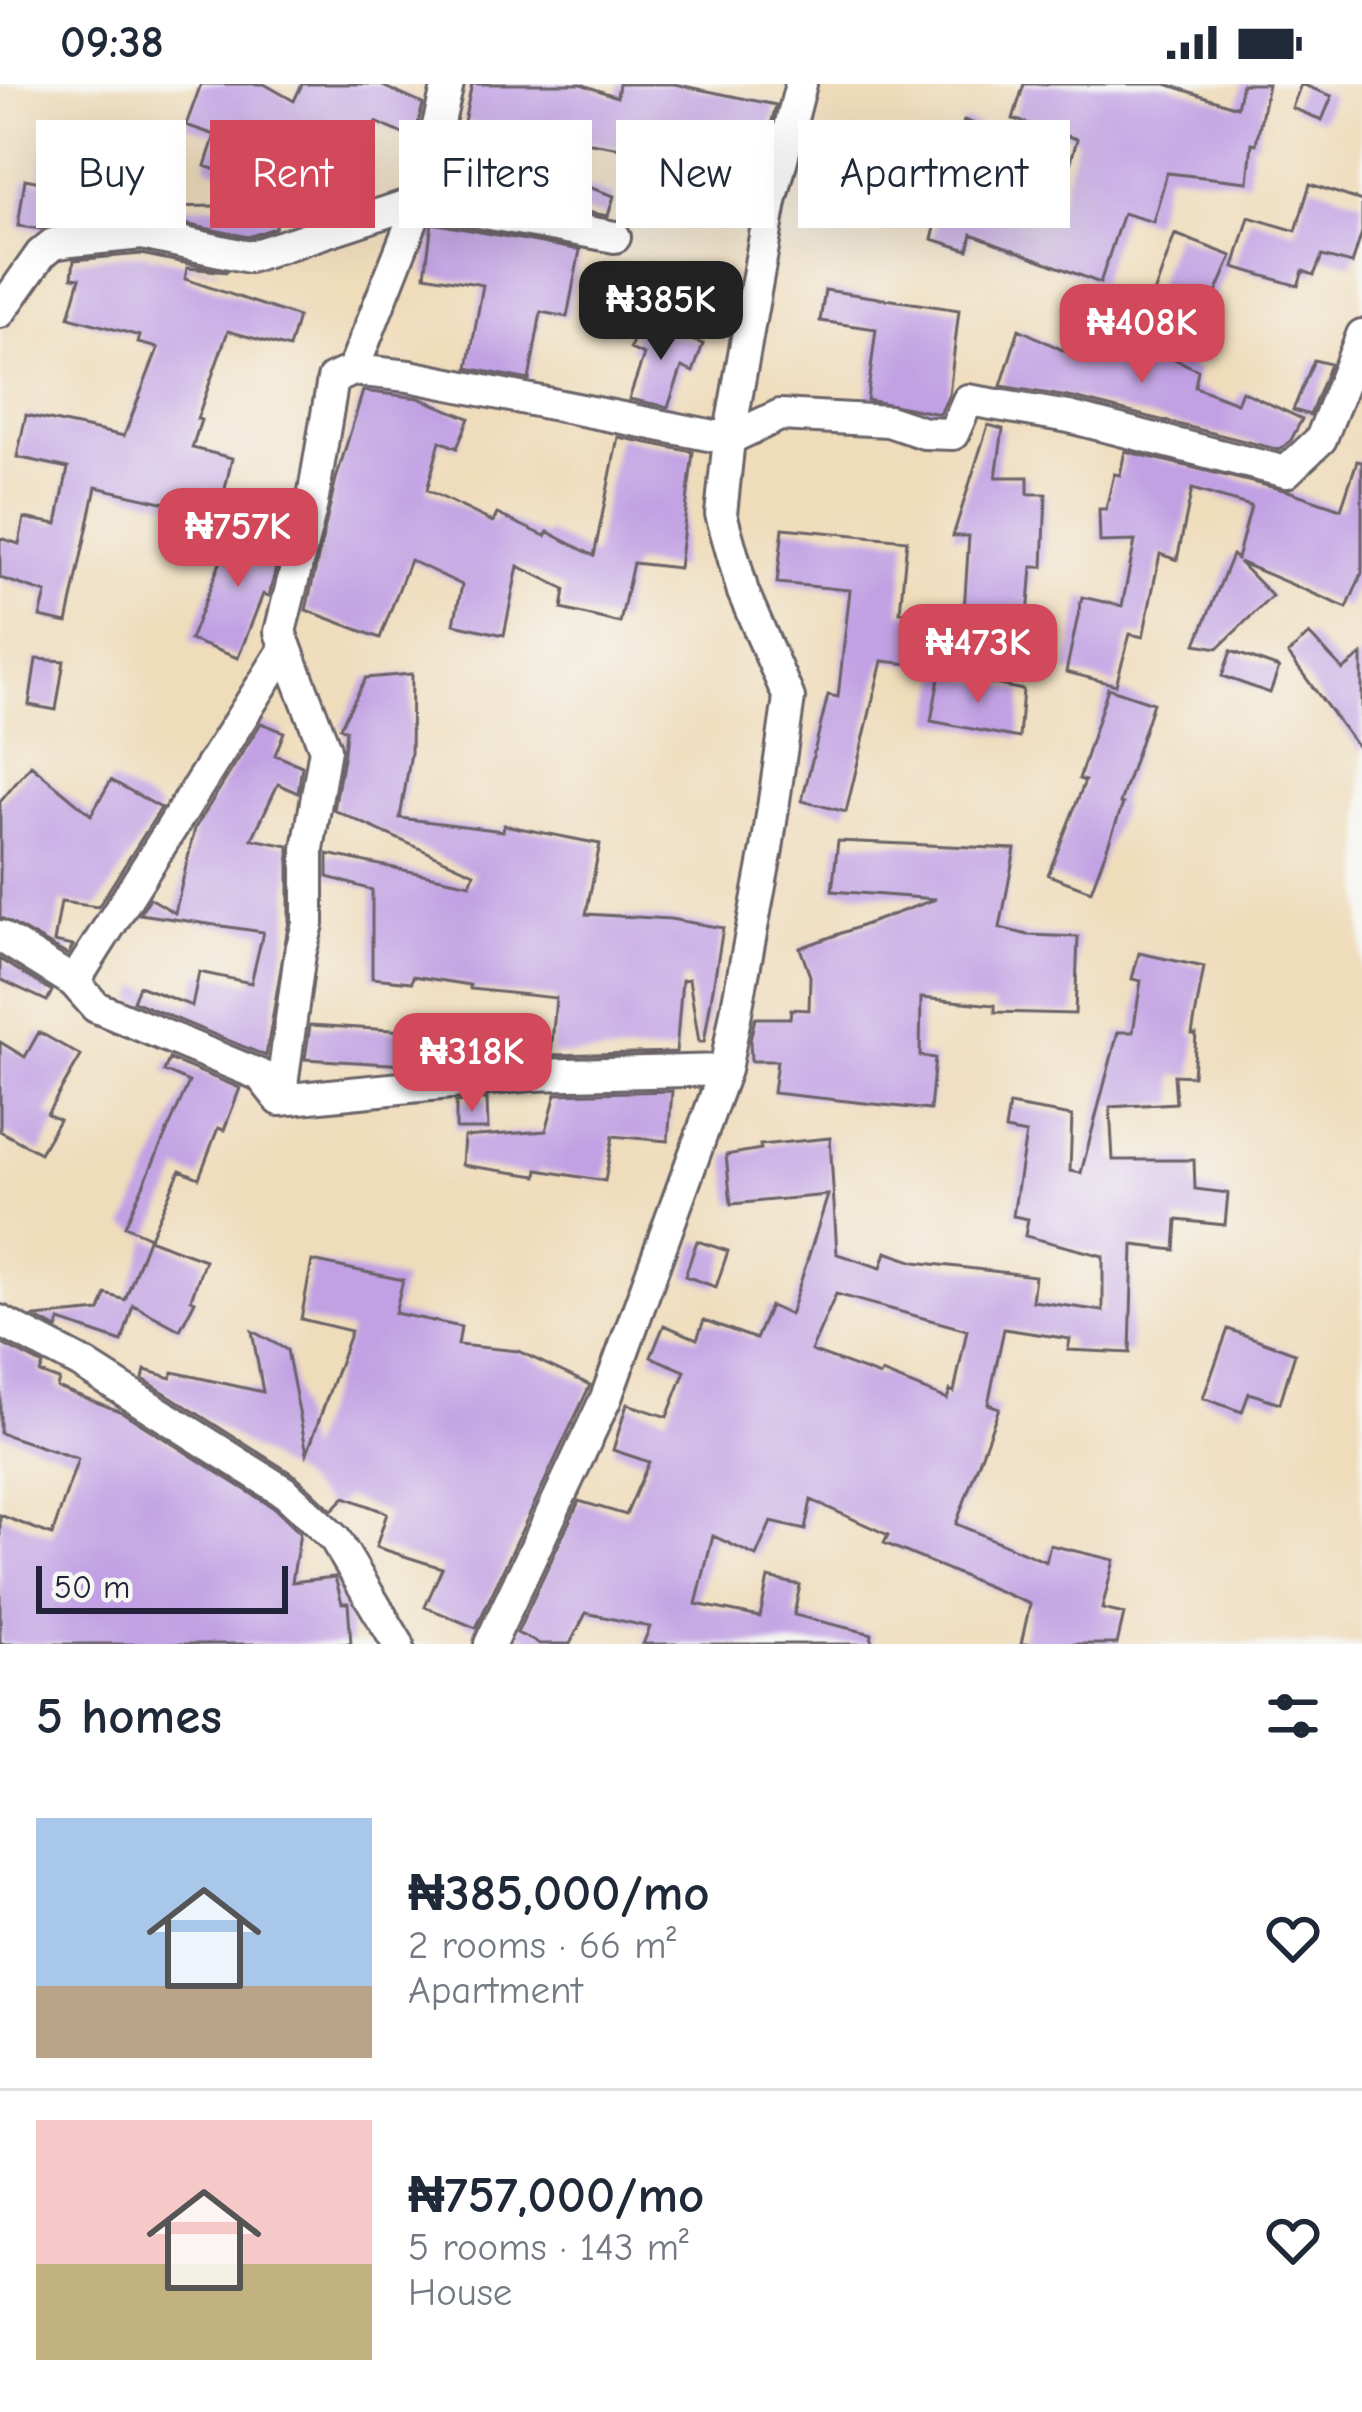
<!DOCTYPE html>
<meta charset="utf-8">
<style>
:root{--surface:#fff;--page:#f6f6f7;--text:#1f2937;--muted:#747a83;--line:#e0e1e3;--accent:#d1495b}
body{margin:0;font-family:"Comic Neue",sans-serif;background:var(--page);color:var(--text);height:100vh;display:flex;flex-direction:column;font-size:45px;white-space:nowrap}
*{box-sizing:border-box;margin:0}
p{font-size:39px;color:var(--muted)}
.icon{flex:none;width:66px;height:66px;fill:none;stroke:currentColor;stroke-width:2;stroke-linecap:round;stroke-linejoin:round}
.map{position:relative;height:1560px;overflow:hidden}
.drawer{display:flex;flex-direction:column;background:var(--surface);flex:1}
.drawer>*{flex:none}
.banner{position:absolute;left:36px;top:36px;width:1290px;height:108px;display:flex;gap:24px}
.scale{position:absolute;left:36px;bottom:30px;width:252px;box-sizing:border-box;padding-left:12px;border:6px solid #22223b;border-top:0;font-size:33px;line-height:42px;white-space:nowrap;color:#22223b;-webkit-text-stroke:9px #f6f6f2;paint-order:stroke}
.price{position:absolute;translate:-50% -102px;padding:0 27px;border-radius:24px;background:var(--accent);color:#fff;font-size:39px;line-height:78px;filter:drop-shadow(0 3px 6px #0008)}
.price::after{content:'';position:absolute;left:50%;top:72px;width:36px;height:27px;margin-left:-18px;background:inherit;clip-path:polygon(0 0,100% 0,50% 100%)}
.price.current{background:#222;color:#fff}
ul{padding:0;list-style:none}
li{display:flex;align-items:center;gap:36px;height:300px;padding:0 36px}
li+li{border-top:3px solid var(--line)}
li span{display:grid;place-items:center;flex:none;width:336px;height:240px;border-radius:0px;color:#555}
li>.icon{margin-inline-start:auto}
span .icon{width:144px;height:144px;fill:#fffc;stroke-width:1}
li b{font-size:51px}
h2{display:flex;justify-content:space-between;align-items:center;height:144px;padding:0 36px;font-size:51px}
.chip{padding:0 42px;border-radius:0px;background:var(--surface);box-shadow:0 12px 48px #0002;font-size:42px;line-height:108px}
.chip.current{background:var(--accent);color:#fff}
.status{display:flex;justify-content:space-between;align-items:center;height:84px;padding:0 60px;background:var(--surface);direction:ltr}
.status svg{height:33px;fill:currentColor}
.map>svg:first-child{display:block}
.building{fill:#c1a0e3;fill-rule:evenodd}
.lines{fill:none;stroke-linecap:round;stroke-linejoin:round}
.street-casing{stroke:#6a6368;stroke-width:36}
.street{stroke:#fff;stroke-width:30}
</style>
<div class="status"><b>09:38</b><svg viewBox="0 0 49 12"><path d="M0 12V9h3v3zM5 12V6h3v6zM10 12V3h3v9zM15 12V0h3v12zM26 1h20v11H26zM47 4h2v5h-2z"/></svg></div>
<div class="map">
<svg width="1362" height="1560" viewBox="0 0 1362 1560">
<rect width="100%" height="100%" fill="#f6f6f2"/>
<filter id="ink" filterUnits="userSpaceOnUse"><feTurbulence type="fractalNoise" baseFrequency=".00833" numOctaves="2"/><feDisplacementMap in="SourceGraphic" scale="24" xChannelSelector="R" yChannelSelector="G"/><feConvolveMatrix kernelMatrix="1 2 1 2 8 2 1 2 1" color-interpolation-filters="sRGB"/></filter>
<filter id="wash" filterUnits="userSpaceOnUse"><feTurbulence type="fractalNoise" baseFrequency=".004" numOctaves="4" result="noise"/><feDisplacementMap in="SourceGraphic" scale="48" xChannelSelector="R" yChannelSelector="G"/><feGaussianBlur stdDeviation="2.7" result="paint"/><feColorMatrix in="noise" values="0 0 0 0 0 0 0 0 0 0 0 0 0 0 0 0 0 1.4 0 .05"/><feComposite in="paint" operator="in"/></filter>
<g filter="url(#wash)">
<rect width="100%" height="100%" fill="#efdcbb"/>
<g id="blocks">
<!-- building -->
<path class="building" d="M201 0H264L294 17 302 0H378L423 20 414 55 376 38 344 121 328 127 205 82 215 51 186 41Z
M472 0H581L617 13 619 0H674L776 21 760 83 683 66 681 74 464 38Z
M1024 0H1166L1237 23 1242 0H1268L1256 60 1252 59 1248 98 1167 89 1153 138 1123 129 1100 199 972 150 968 166 932 155 964 36 1004 51 987 94 1059 121 1077 55 1013 35Z
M1301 0 1332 12 1322 36 1292 24Z
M474 63 614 112 608 132 470 106Z
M44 64 97 72 89 124 283 121 275 144 248 153 141 131 68 138 40 145 18 142 25 95 40 98Z
M1310 100 1362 117V148L1352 180 1322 172 1314 191 1303 187 1298 202 1234 183 1249 133 1296 147Z
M432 139 580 166 567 233 541 228 529 296 468 284 483 201 425 191Z
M1175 150 1232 172 1205 235 1152 215Z
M141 170 228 188 187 184 185 195 298 233 289 264 228 247 197 335 201 336 192 364 232 374 219 431 96 403 67 539 40 533 46 509 0 494V454L19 460 24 434 57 440 68 384 17 373 26 331 124 352 158 264 138 259 140 252 69 233 80 194 72 193 74 176Z
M825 206 959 226 949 311 940 330 867 316 876 245 820 237Z
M639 238 703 260 693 288 682 283 668 323 629 315 644 271 630 265Z
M1019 245 1069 269V248H1117L1198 286 1195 303 1237 319 1242 307 1302 335 1291 356 1280 366 1074 314 1001 302Z
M1314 276 1330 280 1310 331 1293 326Z
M363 307 419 314 469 334 457 364 440 357 427 406 493 438 497 430 545 452 548 448 594 472 618 353 693 368 679 484 633 479 620 539 562 525 565 505 518 482 504 551 454 540 462 501 410 476 380 554 306 526 336 395Z
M988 341 1003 345 996 393H1028V410H1046L1043 483H1032L1028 532 964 527 969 452H953Z
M1125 367 1288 407 1341 425 1357 377 1362 378V489L1347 524 1239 478 1272 512 1218 564 1196 560 1232 471 1237 475 1251 422 1192 405 1177 476 1160 470 1143 553 1130 550 1116 601 1066 588 1082 513 1122 522 1135 457 1100 458 1099 425H1106L1114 390 1120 391Z
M236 438 283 455 269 512 263 510 238 574 190 556Z
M783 444 907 456 900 528 961 535 956 585 882 577 846 728 802 717 828 611 838 613 850 506 777 499Z
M1309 550 1343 586 1362 571V669L1288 570Z
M1231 567 1279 584 1270 609 1222 592Z
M36 575 64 577 56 626 29 621Z
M940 589 1023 606 1019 654 931 637Z
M412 590 411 669 400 734 503 747 504 741 600 760 586 830 670 835 723 844 704 958H699L689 895 682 896 676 968 551 971 556 914 470 905V901L413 892 412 898 372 894V806L328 793V770L470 800 474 789 334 726 344 668 346 646 340 643 366 594Z
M1108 604 1153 619 1120 719 1123 720 1091 807 1048 791 1085 697 1079 695Z
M261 639 284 648 275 671 302 682 298 709 278 700 252 755 289 762V837L266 972 133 917 139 902 192 922 199 888 251 899 263 848 140 830 150 814 175 829 195 744Z
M31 681 91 731 111 696 161 724 98 823 61 818 54 858 73 862 68 871 0 833V718Z
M838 757 1015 765 1000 844 1028 851 1078 853 1075 930 995 928V921L921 914 920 972 935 974 930 1026 773 1009 777 977H751L750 957 755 934H790L791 925 809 926 810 892 800 864 936 815 832 807Z
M1139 869 1204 883 1192 950H1196L1193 992 1174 991 1176 1019 1110 1023 1113 1076H1194L1195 1105 1228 1109 1225 1141 1177 1136 1175 1166 1133 1161 1130 1269 1068 1266 1070 1255 1004 1245 988 1320 999 1324 956 1440 1046 1478 1050 1461 1114 1476 1102 1525 1124 1530 1117 1560H1021L1030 1520 884 1459 888 1451 811 1416 805 1446 771 1438 756 1472 713 1452 696 1520 760 1533 768 1494 800 1501 794 1531 872 1550 871 1560H643L650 1543 586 1529 570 1560H540L517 1549 579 1417 626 1431 649 1378 613 1366 627 1320 667 1333 685 1287 651 1273 664 1241 697 1255 704 1236 756 1255 770 1222 790 1231 828 1111 731 1120 726 1071 761 1065 760 1061 830 1054 837 1170 881 1184 886 1168 915 1178 1035 1192 1032 1217 1103 1227V1172L1025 1152 1028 1135 1013 1132 1026 1050 1005 1046 1009 1021 1072 1032 1070 1087 1081 1089 1118 948H1133L1141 897 1132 895ZM836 1210 967 1246 954 1308 950 1306 947 1315 882 1289 880 1292 811 1267Z
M0 875 52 907 47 917 0 895Z
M310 941 455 950 453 979 424 982 305 975Z
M39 948 81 972 47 1030 59 1036 40 1069 0 1047V958L25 973Z
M169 975 240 1004 224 1046 218 1044 199 1094 180 1086 150 1153 125 1142 189 998 164 987Z
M672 1007 668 1057 613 1052 605 1097 538 1086 537 1092 462 1081 464 1053 546 1047 556 1010Z
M487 1015 488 1045H456V1018Z
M148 1155 205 1176 191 1215 195 1217 180 1246 133 1221 122 1258 60 1237 57 1245 35 1233 100 1227 106 1210 125 1216Z
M697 1157 728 1167 716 1203 685 1192Z
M312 1177 403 1196 395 1229 461 1243 458 1261 518 1267 590 1301 476 1544 425 1523 442 1484 376 1463 387 1429 345 1413 332 1426 297 1393 143 1295 145 1286 171 1294 173 1288 263 1308 252 1247 287 1266 307 1369 351 1247 301 1235Z
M1228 1245 1295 1269 1280 1319 1249 1309 1242 1328 1203 1314Z
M0 1259 43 1281 40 1289 59 1296 57 1303 122 1328 274 1424 300 1449 292 1498 335 1493 342 1519H348L351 1560H0V1431L52 1451 78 1375 0 1349Z"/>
</g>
</g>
<g filter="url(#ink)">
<use href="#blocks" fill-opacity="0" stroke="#6a6368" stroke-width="3"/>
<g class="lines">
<!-- street casing -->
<g class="street-casing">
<path id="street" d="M0 228 41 170 53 160 71 157 142 150 249 173 420 117 615 153
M353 286 420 117 448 0
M0 852 74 898 96 923 260 991 280 1016
M74 898 286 563
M280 1016 300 870 308 840V765L325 665 280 548 312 420 333 295 353 286 409 292 729 355 780 331 888 337 924 349 953 350 968 316 1069 333 1286 388 1321 355 1362 251
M280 1016 531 991 725 986
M0 1237 81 1279 286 1409 335 1455 398 1560
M490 1560 606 1314 725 986 767 765 789 614 743 508 721 430 729 355 771 118 801 0"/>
</g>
<!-- street -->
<use href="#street" class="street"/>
</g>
</g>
</svg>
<div class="scale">50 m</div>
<b class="price current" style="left:661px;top:279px">₦385K</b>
<b class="price" style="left:1142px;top:302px">₦408K</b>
<b class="price" style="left:238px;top:506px">₦757K</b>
<b class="price" style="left:978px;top:622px">₦473K</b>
<b class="price" style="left:472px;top:1031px">₦318K</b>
<div class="banner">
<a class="chip">Buy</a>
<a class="chip current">Rent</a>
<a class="chip">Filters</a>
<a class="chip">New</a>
<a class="chip">Apartment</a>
</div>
</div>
<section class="drawer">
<h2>5 homes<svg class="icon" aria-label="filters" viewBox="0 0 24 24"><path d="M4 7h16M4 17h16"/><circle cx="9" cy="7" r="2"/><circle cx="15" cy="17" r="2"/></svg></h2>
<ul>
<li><span style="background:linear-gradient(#a9c7e8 70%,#b9a48a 0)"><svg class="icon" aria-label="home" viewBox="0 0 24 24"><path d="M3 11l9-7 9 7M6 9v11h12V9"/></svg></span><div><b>₦385,000/mo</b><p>2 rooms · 66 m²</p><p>Apartment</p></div><svg class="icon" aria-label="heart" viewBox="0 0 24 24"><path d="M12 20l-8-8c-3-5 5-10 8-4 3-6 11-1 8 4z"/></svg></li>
<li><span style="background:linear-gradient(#f6c9c9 60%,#c2b280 0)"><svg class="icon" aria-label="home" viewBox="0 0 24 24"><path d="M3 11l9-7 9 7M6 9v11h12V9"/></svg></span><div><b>₦757,000/mo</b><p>5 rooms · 143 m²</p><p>House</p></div><svg class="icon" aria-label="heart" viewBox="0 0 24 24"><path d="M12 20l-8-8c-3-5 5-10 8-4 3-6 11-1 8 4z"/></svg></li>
</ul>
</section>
